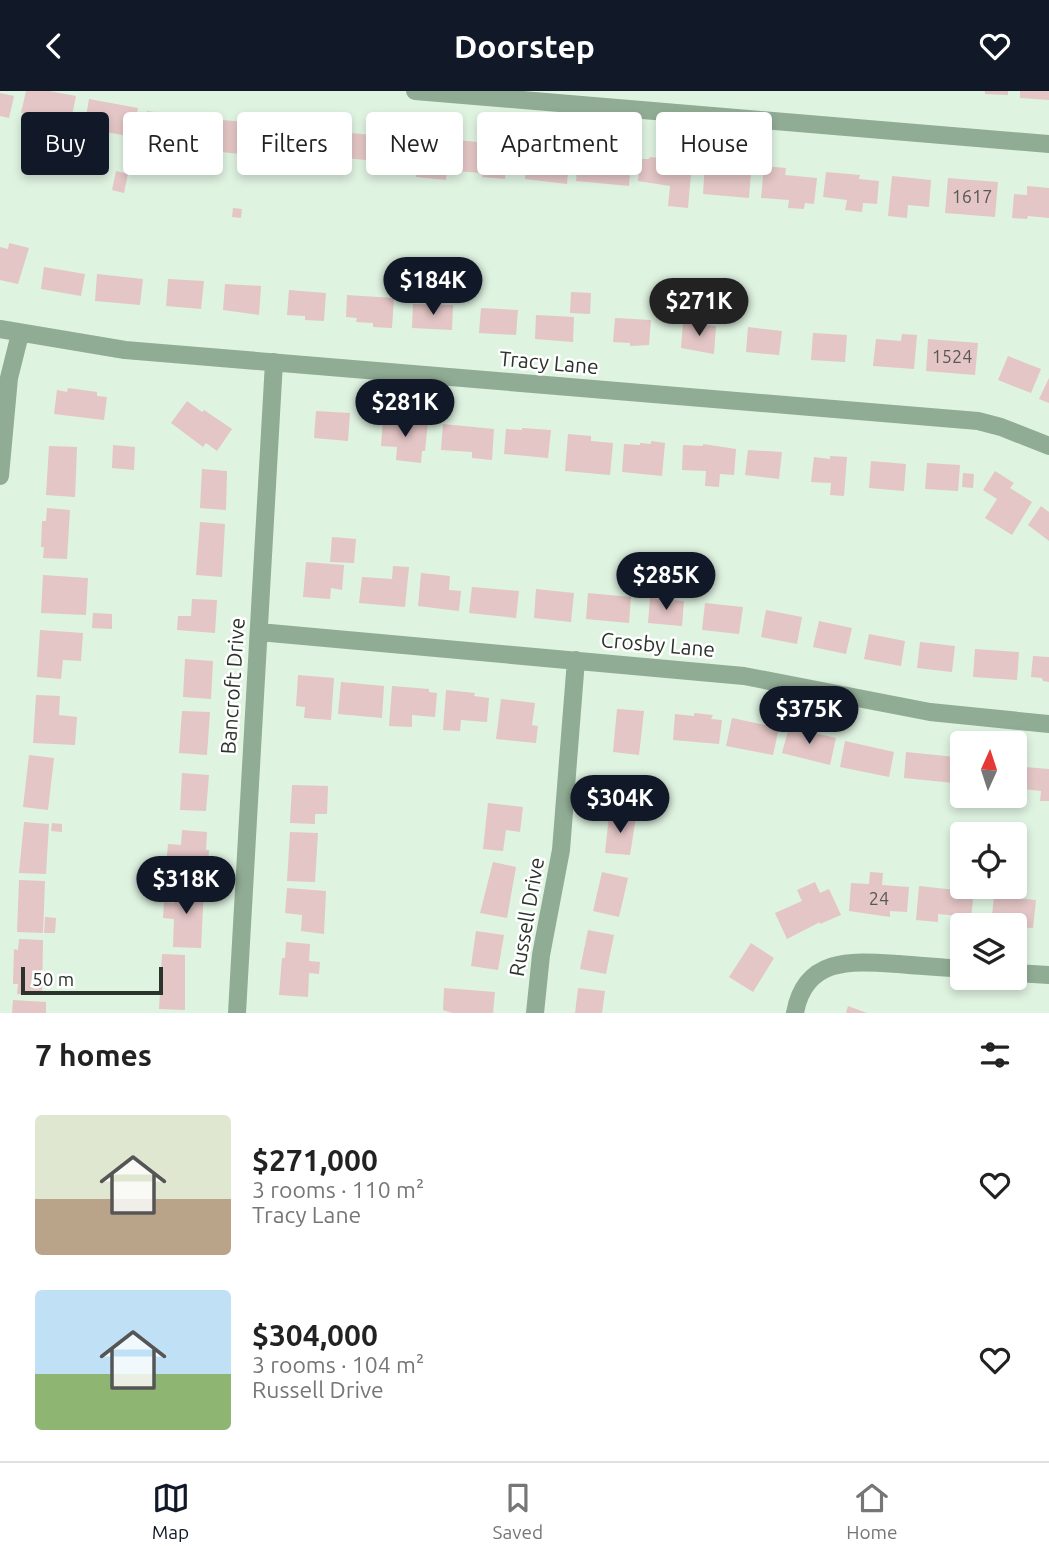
<!DOCTYPE html>
<meta charset="utf-8">
<style>
:root{--surface:#fff;--page:#f6f6f6;--text:#222;--muted:#767676;--line:#e0e0e0;--accent:#111827}
body{margin:0;font-family:Ubuntu,sans-serif;background:var(--page);color:var(--text);height:100vh;display:flex;flex-direction:column;font-size:26px;white-space:nowrap}
*{box-sizing:border-box;margin:0}
p{font-size:23px;color:var(--muted)}
.icon{flex:none;width:38px;height:38px;fill:none;stroke:currentColor;stroke-width:2;stroke-linecap:round;stroke-linejoin:round}
.map{position:relative;height:922px;overflow:hidden}
.side{display:flex;flex-direction:column;background:var(--surface);flex:1}
.side>*{flex:none}
.banner{position:absolute;left:21px;top:21px;width:1008px;height:63px;display:flex;gap:14px}
.needle{width:46px;rotate:3deg}
.buttons{position:absolute;left:950px;top:640px;display:grid;gap:14px}
.buttons a{display:grid;place-items:center;width:77px;height:77px;border-radius:7px;background:var(--surface);box-shadow:0 4px 10px #0003;font-size:35px}
.scale{position:absolute;left:21px;bottom:18px;width:142px;box-sizing:border-box;padding-left:7px;border:4px solid #2b332c;border-top:0;font-size:19px;line-height:24px;white-space:nowrap;color:#2b332c;-webkit-text-stroke:5px #fff;paint-order:stroke}
.price{position:absolute;translate:-50% -60px;padding:0 16px;border-radius:24px;background:var(--accent);color:#fff;font-size:23px;line-height:46px;filter:drop-shadow(0 2px 4px #0008)}
.price::after{content:'';position:absolute;left:50%;top:42px;width:21px;height:16px;margin-left:-10px;background:inherit;clip-path:polygon(0 0,100% 0,50% 100%)}
.price.selected{background:#222;color:#fff}
ul{padding:0;list-style:none}
li{display:flex;align-items:center;gap:21px;height:175px;padding:0 35px}
li span{display:grid;place-items:center;flex:none;width:196px;height:140px;border-radius:7px;color:#555}
li>.icon{margin-inline-start:auto}
span .icon{width:84px;height:84px;fill:#fffc;stroke-width:1}
li b{font-size:30px}
h2{display:flex;justify-content:space-between;align-items:center;height:84px;padding:0 35px;font-size:30px}
.pill{padding:0 24px;border-radius:7px;background:var(--surface);box-shadow:0 4px 10px #0003;font-size:24px;line-height:63px}
.pill.selected{background:var(--accent);color:#fff}
header{display:flex;justify-content:space-between;align-items:center;height:91px;padding:0 35px;background:var(--accent);color:#fff;font-size:32px;font-weight:700}
.tab-bar{display:flex;justify-content:space-around;align-items:center;height:98px;border-top:2px solid var(--line);background:var(--surface);font-size:19px;color:var(--muted)}
.tab-bar a{display:grid;justify-items:center;gap:4px}
.tab-bar .selected{color:var(--accent)}
.map>svg:first-child{display:block}
.building{fill:#e3c6c5}
.lines{fill:none;stroke-linecap:round;stroke-linejoin:round}
.minor{stroke:#91ac94;stroke-width:18}
.labels{text-anchor:middle;stroke-width:5;stroke-linejoin:round;paint-order:stroke}
.number-label{font-size:18px;fill:#595852}
.street-label{font-size:21px;fill:#2b332c;stroke:#fff}
</style>
<header><svg class="icon" aria-label="back" viewBox="0 0 24 24"><path d="M15 5l-7 7 7 7"/></svg>Doorstep<svg class="icon" aria-label="heart" viewBox="0 0 24 24"><path d="M12 20l-8-8c-3-5 5-10 8-4 3-6 11-1 8 4z"/></svg></header>
<div class="map">
<svg width="1049" height="922" viewBox="0 0 1049 922">
<rect width="100%" height="100%" fill="#dff3e1"/>
<!-- building -->
<path class="building" d="M26 0H49L76 5 67 48 43 43 46 27 21 22Z
M985 0H1008V4L985 3Z
M1020 0H1049V9L1020 7Z
M0 2 14 5 9 27 0 25Z
M89 8 138 17 133 46 84 37Z
M147 20 169 23 168 29 200 33 197 59 143 52Z
M210 28 260 32 257 57 241 56 240 63 221 61V53L208 51Z
M274 33 330 39 328 65 272 60Z
M338 41 386 45 384 71 346 67V60H337Z
M397 45 449 49 446 89 416 86 417 74 395 72Z
M457 49 508 54 505 88 482 86 483 82 455 80Z
M527 57 553 59 552 66 569 68 567 93 525 88Z
M595 62 616 64V69L631 70 629 95 576 90 578 64 595 65Z
M650 66 692 71 688 117 668 115 670 95 638 90 640 68H649Z
M705 70 729 72 728 79 751 81 749 107 703 103Z
M764 75 786 77 785 84 817 87 814 113 805 112 804 118 788 117 789 109 761 107Z
M116 80 128 83 124 102 112 99Z
M826 81 860 84 859 88 879 90 877 113 863 112 862 121 845 119 847 109 823 106Z
M892 85 931 89 929 116 908 114 907 127 888 125Z
M948 87 998 91 995 126 945 122Z
M1027 95 1049 97V127L1028 125 1027 128 1012 127 1014 103 1027 104Z
M233 117 242 118 241 127 232 126Z
M9 152 29 157 18 193 0 189V156L8 158Z
M44 176 85 183 81 205 41 198Z
M97 183 143 188 140 214 95 210Z
M168 188 204 190 201 218 166 215Z
M225 193 261 195 259 224 223 219Z
M289 199 326 202 324 230 305 229V225L287 224Z
M571 201 591 202 590 223 570 222Z
M347 204 394 207 392 237 373 236V232L356 231 357 227 346 226Z
M413 213 453 214 452 239 412 237Z
M481 217 518 219 516 244 479 242Z
M536 224 574 226 573 251 535 248Z
M615 227 651 229 649 254 630 255V252L613 251Z
M683 232 716 235 714 263 681 257Z
M748 236 782 240 779 264 746 261Z
M813 242 847 244 845 271 811 269Z
M902 243 917 244 914 278 873 275 876 248 901 250Z
M928 248 978 252 975 284 926 280Z
M1008 265 1041 278 1031 302 998 289Z
M1049 287V312L1039 308Z
M68 297 97 301V305L107 306 104 329 54 323 57 299 67 301Z
M187 310 202 321 204 319 232 338 217 360 206 352 203 356 171 332Z
M316 320 350 322 348 350 314 347Z
M383 328 428 331 425 360H422L421 372 396 369 397 356 381 355Z
M443 333 494 338 492 369 472 367V361L441 359Z
M522 337 551 339 548 367 504 363 506 338 522 339Z
M568 343 591 345V350L613 352 610 384 565 380Z
M651 350 665 352 662 385 622 381 624 353 640 354V352L651 353Z
M703 353 736 358 734 384 720 383 719 396 705 395 706 380 682 379 683 354 703 355Z
M113 354 135 356 134 379 112 377Z
M49 355 77 356 75 406 46 404Z
M748 359 782 361 779 388 745 384Z
M830 365 847 366 844 405 830 404 831 392 811 391 814 366 830 368Z
M871 370 906 373 904 400 869 397Z
M927 372 960 374 958 400 925 398Z
M202 378 227 380 226 419 200 417Z
M995 380 1014 392 1010 397 1032 411 1012 444 985 427 997 408 983 399Z
M963 382 974 383 973 397 962 396Z
M1041 415 1049 421V450L1028 434Z
M47 417 70 419 67 468 43 467 44 456H41L42 430H46Z
M200 431 225 433 222 486 196 484Z
M332 446 356 448 354 472 330 471Z
M306 471 344 474 342 499 331 497 330 508 303 506Z
M393 475 409 476 405 516 359 512 362 486 392 488Z
M421 482 450 485 449 499 461 500 459 520 418 515Z
M43 484 88 487 86 524 41 522Z
M472 496 519 500 516 527 469 522Z
M536 498 574 502 571 531 534 527Z
M588 502 631 506 629 532 586 528Z
M650 507 684 510 682 535 648 532Z
M192 508 217 509 215 542 177 539 178 525H191Z
M705 512 743 516 739 543 702 539Z
M766 519 802 526 797 553 761 546Z
M93 522 112 523V538L92 537Z
M819 530 852 537 846 563 813 556Z
M40 539 83 542 81 570 63 569 61 588 37 586Z
M869 543 905 550 901 575 864 568Z
M920 551 955 555 952 581 917 577Z
M975 558 1019 561 1017 589 973 586Z
M1033 565 1049 566V591L1043 590 1042 587 1031 586Z
M185 568 213 570 211 608 183 606Z
M298 584 334 587 331 629 304 627 305 616 296 615Z
M341 591 384 595 382 627 338 623Z
M392 595 429 598V601L437 602 435 626 412 624V636L389 635Z
M446 599 475 602 474 605 489 607 487 631 461 629 460 640 443 639Z
M36 604 60 605 59 624 77 626 75 654 33 652Z
M501 608 535 612 532 634 538 635 536 652 496 648Z
M617 618 644 620 639 664 613 661Z
M182 620 210 621 207 664 179 662Z
M694 622 713 624 711 628 722 629 719 653 673 649 675 623 694 625Z
M732 627 779 637 773 664 726 655Z
M789 636 836 647 830 674 782 662Z
M845 650 894 661 889 686 840 676Z
M906 661 956 666 954 692 904 687Z
M29 664 54 667 48 719 23 716Z
M1025 676 1049 678V710H1040L1041 700 1023 698Z
M182 682 209 684 206 720 180 719Z
M292 694 328 695 327 723H315V733L290 732Z
M488 712 523 716 520 741 506 739 503 760 483 758Z
M609 724 636 726 630 764 605 762Z
M24 731 49 733 46 783 19 782Z
M52 732 62 733V741L51 740Z
M182 739 207 741 206 759H209L207 791 177 789 178 777 166 776 168 753 181 754Z
M290 741 318 742 315 791 287 790Z
M493 771 516 776 507 827 480 822Z
M602 781 628 787 619 826 593 820Z
M870 781 883 782 882 794 909 796 907 821 890 820V826L849 820 851 792 869 793Z
M19 789 45 790 43 842 17 841Z
M815 791 820 802 829 798 841 824 820 833V831L787 848 775 822 802 810 797 799Z
M175 794 204 796 201 857 173 856 174 828 163 827 164 811 174 812Z
M919 795 974 801 971 826 938 823V831L916 829Z
M287 797 326 800 324 843 301 840 302 824 285 822Z
M994 805 1036 809 1033 837 991 835Z
M45 826 56 827 55 842H44Z
M588 839 614 844 606 883 580 878Z
M476 840 504 844 498 879 471 875Z
M19 848 43 849 42 904 17 903 18 893H13L14 858 18 859Z
M286 851 310 853 309 870 320 871 319 883 309 882 308 906 279 904 282 867H285Z
M751 852 774 867 753 901 729 886Z
M162 863 185 864V919L159 918Z
M444 897 495 901 493 922H452L443 919Z
M578 897 605 900 602 922H575Z
M13 909 46 911V922H12Z
M848 915 867 922H846Z"/>
<g class="lines">
<!-- minor -->
<path class="minor" d="M415 0 1049 53
M0 238 125 259 978 330 1001 336 1049 355
M0 385 9 287 20 243
M259 541 744 585 930 621 1049 633
M1015 882 1049 884
M237 922 274 271
M535 922 541 864 561 759 576 569
M795 922C805 865 853 870 898 873 919 875 941 876 962 878"/>
</g>
<g class="labels">
<!-- number labels -->
<g class="number-label">
<text x="972" y="112">1617</text>
<text x="952" y="272">1524</text>
<text x="879" y="814">24</text>
</g>
<!-- street labels -->
<g class="street-label">
<text transform="translate(549 272) rotate(5)" y="7">Tracy Lane</text>
<text transform="translate(658 554) rotate(5)" y="7">Crosby Lane</text>
<text transform="translate(233 595) rotate(-86)" y="7">Bancroft Drive</text>
<text transform="translate(527 826) rotate(-80)" y="7">Russell Drive</text>
</g>
</g>
</svg>
<div class="buttons">
<a><svg class="needle" viewBox="-14 -14 28 28"><path d="M0-13l5 13h-10z" fill="#e53935"/><path d="M0 13l5-13h-10z" fill="#767676"/></svg></a>
<a><svg class="icon" aria-label="locate" viewBox="0 0 24 24"><circle cx="12" cy="12" r="6"/><path d="M12 2v4M12 18v4M2 12h4M18 12h4"/></svg></a>
<a><svg class="icon" aria-label="layers" viewBox="0 0 24 24"><path d="M12 4l9 5-9 5-9-5zM3 14l9 5 9-5"/></svg></a>
</div>
<div class="scale">50 m</div>
<b class="price" style="left:433px;top:226px">$184K</b>
<b class="price selected" style="left:699px;top:247px">$271K</b>
<b class="price" style="left:405px;top:348px">$281K</b>
<b class="price" style="left:666px;top:521px">$285K</b>
<b class="price" style="left:809px;top:655px">$375K</b>
<b class="price" style="left:620px;top:744px">$304K</b>
<b class="price" style="left:186px;top:825px">$318K</b>
<div class="banner">
<a class="pill selected">Buy</a>
<a class="pill">Rent</a>
<a class="pill">Filters</a>
<a class="pill">New</a>
<a class="pill">Apartment</a>
<a class="pill">House</a>
</div>
</div>
<section class="side">
<h2>7 homes<svg class="icon" aria-label="filters" viewBox="0 0 24 24"><path d="M4 7h16M4 17h16"/><circle cx="9" cy="7" r="2"/><circle cx="15" cy="17" r="2"/></svg></h2>
<ul>
<li><span style="background:linear-gradient(#dfe7d0 60%,#b9a48a 0)"><svg class="icon" aria-label="home" viewBox="0 0 24 24"><path d="M3 11l9-7 9 7M6 9v11h12V9"/></svg></span><div><b>$271,000</b><p>3 rooms · 110 m²</p><p>Tracy Lane</p></div><svg class="icon" aria-label="heart" viewBox="0 0 24 24"><path d="M12 20l-8-8c-3-5 5-10 8-4 3-6 11-1 8 4z"/></svg></li>
<li><span style="background:linear-gradient(#bfe0f5 60%,#8fb573 0)"><svg class="icon" aria-label="home" viewBox="0 0 24 24"><path d="M3 11l9-7 9 7M6 9v11h12V9"/></svg></span><div><b>$304,000</b><p>3 rooms · 104 m²</p><p>Russell Drive</p></div><svg class="icon" aria-label="heart" viewBox="0 0 24 24"><path d="M12 20l-8-8c-3-5 5-10 8-4 3-6 11-1 8 4z"/></svg></li>
</ul>
</section>
<nav class="tab-bar">
<a class="selected"><svg class="icon" aria-label="map" viewBox="0 0 24 24"><path d="M3 6l6-2 6 2 6-2v14l-6 2-6-2-6 2zM9 4v14M15 6v14"/></svg>Map</a>
<a><svg class="icon" aria-label="saved" viewBox="0 0 24 24"><path d="M7 4h10v16l-5-4-5 4z"/></svg>Saved</a>
<a><svg class="icon" aria-label="home" viewBox="0 0 24 24"><path d="M3 11l9-7 9 7M6 9v11h12V9"/></svg>Home</a>
</nav>
